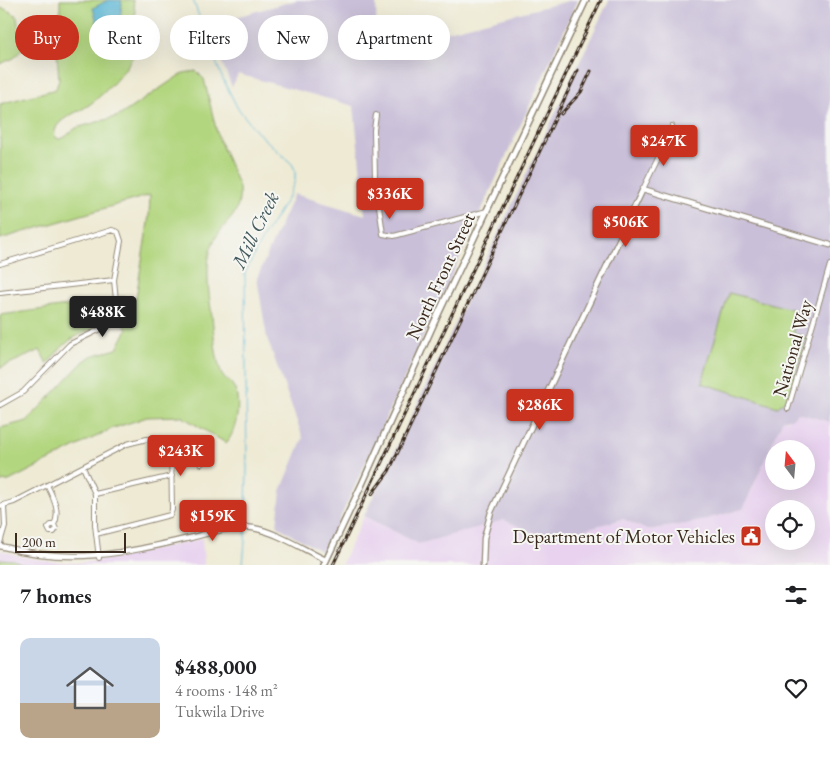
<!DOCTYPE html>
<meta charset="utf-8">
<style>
:root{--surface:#fff;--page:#f2f2f2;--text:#202124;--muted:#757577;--line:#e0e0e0;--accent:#c8321e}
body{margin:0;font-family:"EB Garamond",serif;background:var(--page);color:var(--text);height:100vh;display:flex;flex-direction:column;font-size:19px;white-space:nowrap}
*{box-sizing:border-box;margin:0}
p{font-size:16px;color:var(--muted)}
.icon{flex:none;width:28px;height:28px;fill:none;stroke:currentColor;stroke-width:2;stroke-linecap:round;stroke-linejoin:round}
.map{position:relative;height:565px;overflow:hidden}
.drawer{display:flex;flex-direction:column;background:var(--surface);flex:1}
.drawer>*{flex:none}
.banner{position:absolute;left:15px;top:15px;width:500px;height:45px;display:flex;gap:10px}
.needle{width:32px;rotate:344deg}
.controls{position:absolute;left:765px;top:440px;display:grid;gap:10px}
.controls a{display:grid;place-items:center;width:50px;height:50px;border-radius:50%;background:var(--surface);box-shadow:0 5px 20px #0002;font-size:25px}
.scale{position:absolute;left:15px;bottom:12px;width:111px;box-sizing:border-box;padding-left:5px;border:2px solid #3b2a1e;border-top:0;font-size:14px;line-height:18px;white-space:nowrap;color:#3b2a1e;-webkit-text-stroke:4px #f6f6f2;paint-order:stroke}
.price{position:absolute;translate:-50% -42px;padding:0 11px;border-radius:5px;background:var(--accent);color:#fff;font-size:16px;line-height:32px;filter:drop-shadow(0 1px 2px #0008)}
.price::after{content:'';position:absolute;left:50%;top:30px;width:15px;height:11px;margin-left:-8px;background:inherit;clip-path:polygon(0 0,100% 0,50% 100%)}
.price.on{background:#222;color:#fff}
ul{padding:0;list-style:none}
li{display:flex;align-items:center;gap:15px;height:125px;padding:0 20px}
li+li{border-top:1px solid var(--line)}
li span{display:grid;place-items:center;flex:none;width:140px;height:100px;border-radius:10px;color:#555}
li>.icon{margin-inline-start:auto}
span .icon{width:60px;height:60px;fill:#fffc;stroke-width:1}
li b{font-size:21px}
h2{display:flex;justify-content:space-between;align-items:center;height:60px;padding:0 20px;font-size:21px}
.pill{padding:0 18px;border-radius:22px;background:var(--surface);box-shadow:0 5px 20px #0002;font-size:18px;line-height:45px}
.pill.on{background:var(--accent);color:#fff}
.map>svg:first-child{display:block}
.built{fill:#e8d2ef;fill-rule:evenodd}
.industrial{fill:#c9bfd8}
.green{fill:#b2d67f;stroke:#76804e}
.water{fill:#58b6d6;stroke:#4a707a}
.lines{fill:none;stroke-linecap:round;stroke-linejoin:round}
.stream{stroke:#58b6d6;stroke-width:1}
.minor-casing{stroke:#948a79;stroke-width:6}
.tertiary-casing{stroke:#948a79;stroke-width:7}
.secondary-casing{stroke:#948a79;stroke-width:8}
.minor{stroke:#fff;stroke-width:4}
.tertiary{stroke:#fff;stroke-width:4.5}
.secondary{stroke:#fff;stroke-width:5}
.rail-casing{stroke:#3b2a1e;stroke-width:3}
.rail{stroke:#f6f6f2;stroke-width:1;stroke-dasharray:4;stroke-linecap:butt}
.labels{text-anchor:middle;stroke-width:4;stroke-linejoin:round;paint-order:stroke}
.street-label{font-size:19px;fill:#3b2a1e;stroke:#f6f6f2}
.poi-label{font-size:19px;fill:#3b2a1e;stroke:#f6f6f2;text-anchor:end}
.water-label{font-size:20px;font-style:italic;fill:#455b5e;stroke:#f6f6f2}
</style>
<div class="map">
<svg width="830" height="565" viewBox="0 0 830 565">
<rect width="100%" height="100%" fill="#f6f6f2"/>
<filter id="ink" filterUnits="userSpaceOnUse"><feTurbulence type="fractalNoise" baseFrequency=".02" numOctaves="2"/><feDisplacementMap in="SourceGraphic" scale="10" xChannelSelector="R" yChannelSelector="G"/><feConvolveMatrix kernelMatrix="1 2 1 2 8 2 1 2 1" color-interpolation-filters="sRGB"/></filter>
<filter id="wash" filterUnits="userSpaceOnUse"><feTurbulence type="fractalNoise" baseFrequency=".0096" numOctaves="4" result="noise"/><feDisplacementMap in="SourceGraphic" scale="20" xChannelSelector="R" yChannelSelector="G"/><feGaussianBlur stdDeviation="1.12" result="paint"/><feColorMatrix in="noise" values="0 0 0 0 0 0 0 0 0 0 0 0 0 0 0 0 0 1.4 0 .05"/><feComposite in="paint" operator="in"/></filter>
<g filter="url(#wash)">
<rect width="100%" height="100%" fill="#eeead4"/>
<!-- built -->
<path class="built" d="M797 413 830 422V565H341L364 516 419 544 504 520 548 539 623 519 647 530 692 523 743 509 783 419 787 420 795 416ZM774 449H806V481H774ZM774 509H806V541H774Z
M202 538 204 565H0V550L19 556 47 561 76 563 120 558Z"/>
<!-- industrial -->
<path class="industrial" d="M297 0H376L377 49 572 0H578L324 553 277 526 281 491 303 438 267 338 257 278 294 194 365 215 354 106 238 74 232 87 207 25Z
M609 0H830V422L798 413 791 419H783L743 509 692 523 647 530 623 519 548 539 504 520 419 544 364 516Z"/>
<!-- green -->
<path class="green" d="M60 0H133C136 17 140 36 134 53 129 69 102 96 89 105 79 112 64 116 57 126 55 130 54 133 55 137L59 139 65 137 76 128 119 116 183 73 196 71 204 79 218 137 239 187C242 219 224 219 213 243 204 262 209 296 212 316 214 334 215 354 221 372 223 380 230 380 233 386 242 399 237 432 226 443L181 416 147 417 111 429 9 481 0 482V428L27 421 83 362 91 356 117 349 127 329 119 319 122 311 120 297 136 298 149 216 150 195 0 239V104L56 89 59 79 57 55 60 37Z
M3 8 16 15 17 18 22 49 14 58 0 64V9Z
M729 293 796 310 791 328 794 329 793 333 806 337 789 396 778 407 702 383Z
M113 300C118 327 85 329 69 341 60 348 54 356 47 364L40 350 0 368V315Z
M0 559 13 560 26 565H0Z"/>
<!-- water -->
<path class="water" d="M108 0H121L122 4 120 19 109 27 103 37 99 38 94 35 97 22 93 8Z"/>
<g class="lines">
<!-- stream -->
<path class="stream" d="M193 0 221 75 237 107 256 131 292 164 295 170V181L288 197 261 241 245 273 247 471 245 541 243 565"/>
</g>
</g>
<g filter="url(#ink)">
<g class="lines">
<!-- minor casing -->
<g class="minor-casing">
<path id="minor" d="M376 115 374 130 375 178 383 234 394 236 487 211
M643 189 669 136 672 126
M0 264 112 230 118 232 121 241 114 280 117 310 113 319 107 326 70 344 23 392 0 405
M0 293 114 280
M788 409 830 265
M172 460H198L202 456 205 460 201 464 198 460
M83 467 95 494V525L99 558
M47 485C53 497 61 512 54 525L56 529 54 532H50L48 528 51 525H54
M95 494 172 476
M0 506 14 502 127 444 147 439 170 440 171 444 172 510 170 515 96 534
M0 543 5 526 4 506"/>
</g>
<!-- tertiary casing -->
<g class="tertiary-casing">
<path id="tertiary" d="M0 546C70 565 121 554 190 538 210 533 232 525 253 528 277 532 304 550 326 560
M483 565 484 538 491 512 643 189 830 245"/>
</g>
<!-- secondary casing -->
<g class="secondary-casing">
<path id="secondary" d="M324 565 363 482 434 323 586 0"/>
</g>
<!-- minor -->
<use href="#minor" class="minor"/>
<!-- tertiary -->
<use href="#tertiary" class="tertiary"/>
<!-- secondary -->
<use href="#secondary" class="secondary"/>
<!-- rail casing -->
<g class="rail-casing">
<path id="rail" d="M561 114 581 92 591 71
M372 494 389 471 578 70
M333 565 601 0"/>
</g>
<!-- rail -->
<use href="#rail" class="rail"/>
</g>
</g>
<!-- icons -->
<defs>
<g id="civic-square" transform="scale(1.125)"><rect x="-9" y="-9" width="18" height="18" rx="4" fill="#c8321e" stroke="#f6f6f2"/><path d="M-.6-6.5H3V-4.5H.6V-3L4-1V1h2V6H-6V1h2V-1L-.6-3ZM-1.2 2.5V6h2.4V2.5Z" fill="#fff"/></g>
</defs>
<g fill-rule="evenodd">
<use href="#civic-square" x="751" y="536"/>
</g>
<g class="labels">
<!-- street labels -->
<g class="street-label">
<text transform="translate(440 276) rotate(-65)" y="7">North Front Street</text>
<text transform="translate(792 348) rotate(-74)" y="7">National Way</text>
</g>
<!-- poi labels -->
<g class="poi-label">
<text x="735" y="543">Department of Motor Vehicles</text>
</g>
<!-- water labels -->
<g class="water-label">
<text transform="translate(255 230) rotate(-64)" y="7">Mill Creek</text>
</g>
</g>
</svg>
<div class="controls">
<a><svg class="needle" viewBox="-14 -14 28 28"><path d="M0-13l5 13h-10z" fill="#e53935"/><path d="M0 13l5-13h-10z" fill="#757577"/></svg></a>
<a><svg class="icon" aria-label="locate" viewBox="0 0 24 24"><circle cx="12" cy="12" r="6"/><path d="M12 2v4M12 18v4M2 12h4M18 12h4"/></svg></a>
</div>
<div class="scale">200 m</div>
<b class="price" style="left:664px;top:167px">$247K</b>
<b class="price" style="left:390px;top:220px">$336K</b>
<b class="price" style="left:626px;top:248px">$506K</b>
<b class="price on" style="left:103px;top:338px">$488K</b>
<b class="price" style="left:540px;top:431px">$286K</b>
<b class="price" style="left:181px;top:477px">$243K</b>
<b class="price" style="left:213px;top:542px">$159K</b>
<div class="banner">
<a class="pill on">Buy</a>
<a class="pill">Rent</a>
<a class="pill">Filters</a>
<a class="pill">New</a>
<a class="pill">Apartment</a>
</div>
</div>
<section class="drawer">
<h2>7 homes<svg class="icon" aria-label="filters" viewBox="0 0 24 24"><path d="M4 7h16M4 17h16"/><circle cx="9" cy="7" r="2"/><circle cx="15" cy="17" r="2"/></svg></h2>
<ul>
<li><span style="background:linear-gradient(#c9d6e8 65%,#b9a48a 0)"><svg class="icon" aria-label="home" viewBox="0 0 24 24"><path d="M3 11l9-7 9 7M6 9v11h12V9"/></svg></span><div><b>$488,000</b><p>4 rooms · 148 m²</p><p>Tukwila Drive</p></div><svg class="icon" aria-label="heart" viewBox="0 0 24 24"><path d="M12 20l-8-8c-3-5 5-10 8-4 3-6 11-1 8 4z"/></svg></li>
</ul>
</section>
